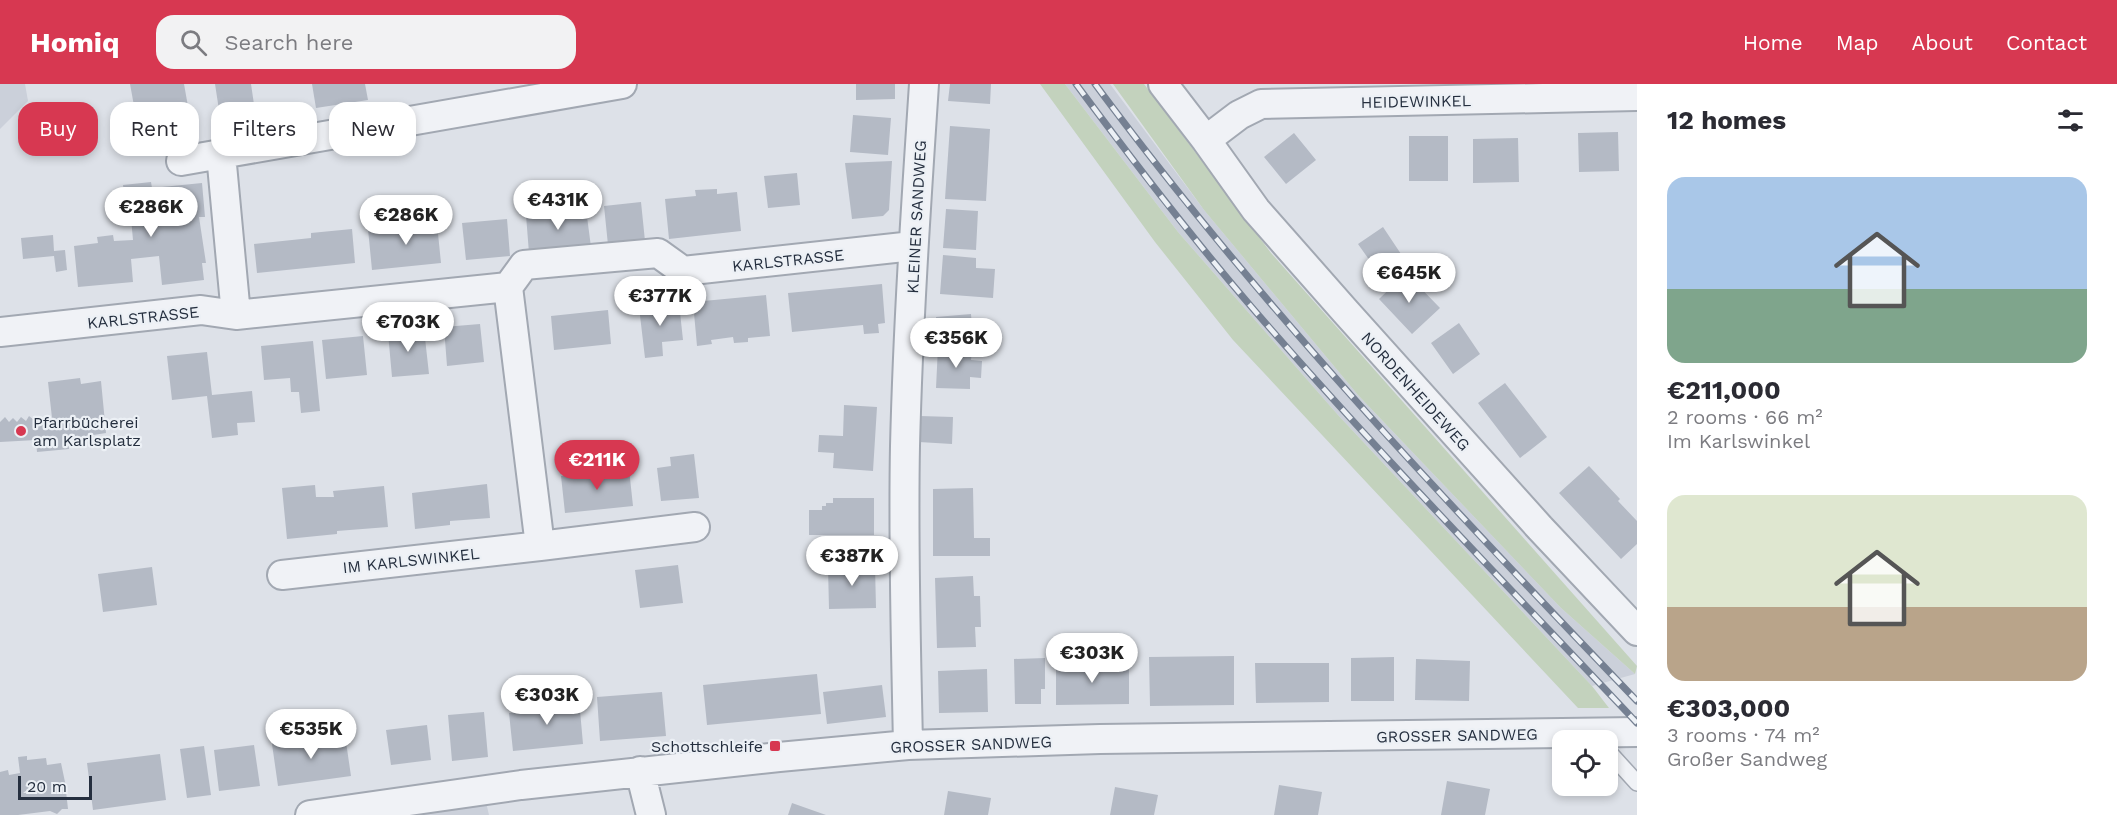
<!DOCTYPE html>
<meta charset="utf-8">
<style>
:root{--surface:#fff;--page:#f2f2f3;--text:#2b2b33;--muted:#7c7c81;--accent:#d73851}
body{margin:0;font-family:"Work Sans",sans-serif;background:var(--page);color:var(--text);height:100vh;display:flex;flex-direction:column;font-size:22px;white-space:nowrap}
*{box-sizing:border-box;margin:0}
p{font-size:20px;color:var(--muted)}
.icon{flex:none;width:33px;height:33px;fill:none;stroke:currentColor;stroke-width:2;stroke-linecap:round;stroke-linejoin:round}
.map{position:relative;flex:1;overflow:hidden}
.drawer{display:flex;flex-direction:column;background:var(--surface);width:480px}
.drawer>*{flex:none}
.hud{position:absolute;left:18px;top:18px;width:570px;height:54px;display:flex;gap:12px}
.controls{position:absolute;left:1552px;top:646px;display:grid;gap:12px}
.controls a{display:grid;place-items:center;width:66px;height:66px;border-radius:12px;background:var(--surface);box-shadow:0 3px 9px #0003;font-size:30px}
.scale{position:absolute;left:18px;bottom:15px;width:74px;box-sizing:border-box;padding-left:6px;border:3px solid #252f3f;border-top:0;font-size:16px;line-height:21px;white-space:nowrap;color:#252f3f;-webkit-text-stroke:4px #ecf0f5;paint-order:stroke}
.price{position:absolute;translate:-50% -51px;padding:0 14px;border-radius:21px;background:#fff;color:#222;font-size:20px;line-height:39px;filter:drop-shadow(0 2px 3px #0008)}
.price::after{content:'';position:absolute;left:50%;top:36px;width:18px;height:14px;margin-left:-9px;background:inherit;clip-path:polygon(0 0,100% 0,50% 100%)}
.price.active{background:var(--accent);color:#fff}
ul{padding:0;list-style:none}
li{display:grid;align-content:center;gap:12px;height:318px;padding:0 30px}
li span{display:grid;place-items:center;height:186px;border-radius:18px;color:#555}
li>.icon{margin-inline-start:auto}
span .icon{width:108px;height:108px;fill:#fffc;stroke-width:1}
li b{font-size:26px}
h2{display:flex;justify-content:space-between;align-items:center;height:72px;padding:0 30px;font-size:26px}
.tag{padding:0 21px;border-radius:18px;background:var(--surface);box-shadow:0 3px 9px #0003;font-size:21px;line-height:54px}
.tag.active{background:var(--accent);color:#fff}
header{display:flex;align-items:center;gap:36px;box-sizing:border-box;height:84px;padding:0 30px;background:var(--accent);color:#fff}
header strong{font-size:28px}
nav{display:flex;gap:33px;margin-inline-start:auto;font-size:21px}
.search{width:420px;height:54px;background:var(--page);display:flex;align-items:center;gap:15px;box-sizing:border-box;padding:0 21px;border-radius:18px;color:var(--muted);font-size:22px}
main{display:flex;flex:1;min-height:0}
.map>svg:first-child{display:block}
.built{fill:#cbd0da}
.green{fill:#c3d2bd}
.building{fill:#b4bac5}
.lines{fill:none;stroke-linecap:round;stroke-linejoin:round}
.service-casing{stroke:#a2a8b2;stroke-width:18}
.minor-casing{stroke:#a2a8b2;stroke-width:32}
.service{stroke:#f0f2f6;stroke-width:15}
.minor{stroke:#f0f2f6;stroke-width:28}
.rail-casing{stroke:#758092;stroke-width:7}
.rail{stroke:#ecf0f5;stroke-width:4.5;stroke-dasharray:14;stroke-linecap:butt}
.poi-dot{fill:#d73851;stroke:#ecf0f5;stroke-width:2}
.labels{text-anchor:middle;stroke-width:4.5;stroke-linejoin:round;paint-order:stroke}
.street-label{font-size:16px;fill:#252f3f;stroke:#ecf0f5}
.poi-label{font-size:16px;fill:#252f3f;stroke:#ecf0f5;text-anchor:start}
</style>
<header>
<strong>Homiq</strong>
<div class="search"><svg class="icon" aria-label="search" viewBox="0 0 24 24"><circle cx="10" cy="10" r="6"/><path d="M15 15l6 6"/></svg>Search here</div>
<nav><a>Home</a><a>Map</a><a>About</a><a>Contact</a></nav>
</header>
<main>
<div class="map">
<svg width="1637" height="731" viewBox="0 0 1637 731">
<rect width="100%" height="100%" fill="#dde1e8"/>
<!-- built -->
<path class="built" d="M0 0H25L28 17 0 45Z
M1065 0H1110L1204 126 1358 311 1561 524 1635 590 1592 602 1338 331 1178 148Z
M485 714 489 731H364Z"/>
<!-- green -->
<path class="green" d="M1040 0H1065L1178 148 1338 331 1592 602 1609 624H1578L1233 256 1155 158Z
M1113 0H1144L1271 169 1637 582 1635 590 1561 524 1358 311 1204 126Z"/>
<!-- building -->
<path class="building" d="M130 0H184L189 28 137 38Z
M215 0H251L256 34 221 39Z
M312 0H365L368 16 316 24Z
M856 0H895V15L856 16Z
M950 0H991L990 20 948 17Z
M853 31 891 34 888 71 850 68Z
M950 42 990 45 986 117 945 115Z
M1618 48 1619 87 1579 88 1578 49Z
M1294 49 1316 76 1286 100 1264 73Z
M1409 52H1448V97H1409Z
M1518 54 1519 98 1473 99V55Z
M892 77 889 126 883 132 852 135 845 79Z
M797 89 800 121 768 124 764 92Z
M151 98 152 104 202 99 205 133H199L206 179H202L204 196 162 201 159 172 131 175 133 198 78 203 74 162 98 159 97 153 113 151 114 157 133 156 131 134 127 135 123 101Z
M717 105V110L737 108 741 147 669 155 665 115 696 112 695 106Z
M641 118 645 157 608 161 604 122Z
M586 125 591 163 529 169 526 131Z
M946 125 978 127 976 166 943 164Z
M436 130 441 179 372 186 368 145 379 144 380 148 418 144 417 132Z
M507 135 510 172 466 176 462 139Z
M1383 143 1401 170 1377 187 1358 160Z
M352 145 355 179 257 189 254 160 311 154V149Z
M53 151 54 167 65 166 67 186 56 188 54 172 23 175 21 154Z
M943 171 976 174V184L995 185 993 214 940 210Z
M1406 189 1440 224 1412 250 1379 215Z
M882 200 885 239 878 240 879 249 864 250 863 241 792 248 788 209Z
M766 211 770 252 748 254V258L734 259 733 253 711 256 712 260 697 262 693 218Z
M679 219 683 256 662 258 663 272 645 274 639 223Z
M608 226 611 260 554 266 551 232Z
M971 230 973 257 938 259 936 233Z
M1459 239 1480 270 1453 290 1431 259Z
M480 240 484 278 447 282 444 243Z
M424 245 429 290 392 293 388 249Z
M363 252 367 291 326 295 322 256Z
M313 257 320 327 301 329 299 308H291L290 294 264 296 261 262Z
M938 263 972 266 971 276 982 277 981 294 970 293V305L936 304Z
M207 268 212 311 252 307 255 338 237 339 238 351 212 354 207 312 172 316 167 272Z
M80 294 81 300 101 297 106 349 68 355 69 365 37 368 36 356 0 358V338L5 333 9 338 13 334 17 338 21 333 26 337 29 332 34 336 52 334 48 298Z
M1505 299 1547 353 1520 374 1478 319Z
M844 321 877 323 873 387 833 384 834 369 818 368 819 351 843 352Z
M920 332 953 333 952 360 919 358Z
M694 370 699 414 661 417 657 384 671 382 670 373Z
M1589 382 1620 415 1618 417 1637 437V460L1621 475 1559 409Z
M629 385 633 422 565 429 561 392Z
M487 400 490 434 450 437V441L415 445 412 409Z
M315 401 316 413H334L333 407 384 402 388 443 337 447V450L287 455 282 404Z
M973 404 974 454H990V472H933V405Z
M833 414H874V451H809V426H822V422H826V419H833Z
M678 481 683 519 640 524 635 486Z
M875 482 876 524 829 525 828 483Z
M152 483 157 521 103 528 98 490Z
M973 492 974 512H980L981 543H975L976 563 937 564 935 494Z
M1234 572V621L1150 622 1149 573Z
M1394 573V617H1351V574Z
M1045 574V605H1041V620H1015L1014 575Z
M1416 575 1470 577 1469 617 1415 616Z
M1255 579H1329V618L1256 619Z
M1129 580V620L1056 621V581Z
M987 585 988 628 939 629 938 587Z
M817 590 821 630 707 641 703 601Z
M882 601 886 633 827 640 823 608Z
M662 608 666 652 600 657 597 613Z
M579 615 583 660 513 667 509 629 525 628 524 622Z
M484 628 488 673 452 677 448 631Z
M427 641 431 676 391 681 386 646Z
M345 651 351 692 278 702 272 660Z
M254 661 260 702 219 707 214 666Z
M204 662 211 711 187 714 180 665Z
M160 670 166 716 93 726 87 679Z
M27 672V676L46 674 47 681 61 679 65 698 68 725H62L57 730 50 727 18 731H0V688L8 686 9 691 20 689 18 673Z
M1447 697 1490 705 1485 731H1441Z
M1279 701 1322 708 1318 731H1274Z
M1115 703 1158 711 1154 731H1110Z
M948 707 991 714 988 731H944Z
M792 719 826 731H788Z"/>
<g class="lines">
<!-- service casing -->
<g class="service-casing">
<path id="service" d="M1608 667 1637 699"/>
</g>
<!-- minor casing -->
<g class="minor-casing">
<path id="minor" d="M1163 0 1206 56 1256 126 1345 227 1540 444 1637 547
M1206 56 1239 31 1261 20 1637 12
M181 77 221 70
M236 231 221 70 622 0
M0 248 201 226 236 231 508 203 524 181 658 169 683 187 913 162
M540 462 695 443
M282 491 540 462 508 203
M908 661C906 561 903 462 905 362 908 241 916 121 924 0
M640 687 651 731
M310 731 521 701 779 673 908 661 1100 655 1637 648"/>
</g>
<!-- service -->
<use href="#service" class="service"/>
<!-- minor -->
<use href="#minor" class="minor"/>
<!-- rail casing -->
<g class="rail-casing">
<path id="rail" d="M1076 0C1133 77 1192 154 1255 227 1378 369 1509 503 1637 639
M1095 0C1258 220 1447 419 1637 617"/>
</g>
<!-- rail -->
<use href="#rail" class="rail"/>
</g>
<!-- markers -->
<g class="poi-dot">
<circle cx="21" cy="347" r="6"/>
<rect x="769" y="656" width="12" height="12" rx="3"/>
</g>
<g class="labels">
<!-- street labels -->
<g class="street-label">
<text transform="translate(1416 17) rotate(-1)" y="6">HEIDEWINKEL</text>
<text transform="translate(916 133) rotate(-87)" y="6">KLEINER SANDWEG</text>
<text transform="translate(788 176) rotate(-6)" y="6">KARLSTRASSE</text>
<text transform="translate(143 233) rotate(-6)" y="6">KARLSTRASSE</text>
<text transform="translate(1416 307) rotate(48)" y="6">NORDENHEIDEWEG</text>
<text transform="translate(411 476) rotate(-6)" y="6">IM KARLSWINKEL</text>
<text transform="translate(1457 651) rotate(-1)" y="6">GROSSER SANDWEG</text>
<text transform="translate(971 660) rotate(-2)" y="6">GROSSER SANDWEG</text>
</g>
<!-- poi labels -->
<g class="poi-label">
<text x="33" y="344">Pfarrbücherei<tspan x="33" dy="18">am Karlsplatz</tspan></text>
<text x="763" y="668" text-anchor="end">Schottschleife</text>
</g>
</g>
</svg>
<div class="controls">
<a><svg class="icon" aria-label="locate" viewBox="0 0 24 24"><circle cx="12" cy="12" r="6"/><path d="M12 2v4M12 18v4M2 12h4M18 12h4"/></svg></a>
</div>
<div class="scale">20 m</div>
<b class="price" style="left:558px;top:147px">€431K</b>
<b class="price" style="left:151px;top:154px">€286K</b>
<b class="price" style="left:406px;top:162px">€286K</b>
<b class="price" style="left:1409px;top:220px">€645K</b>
<b class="price" style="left:660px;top:243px">€377K</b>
<b class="price" style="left:408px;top:269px">€703K</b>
<b class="price" style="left:956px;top:285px">€356K</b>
<b class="price active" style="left:597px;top:407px">€211K</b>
<b class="price" style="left:852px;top:503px">€387K</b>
<b class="price" style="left:1092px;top:600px">€303K</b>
<b class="price" style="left:547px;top:642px">€303K</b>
<b class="price" style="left:311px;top:676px">€535K</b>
<div class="hud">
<a class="tag active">Buy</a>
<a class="tag">Rent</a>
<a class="tag">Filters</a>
<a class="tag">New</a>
</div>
</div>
<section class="drawer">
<h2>12 homes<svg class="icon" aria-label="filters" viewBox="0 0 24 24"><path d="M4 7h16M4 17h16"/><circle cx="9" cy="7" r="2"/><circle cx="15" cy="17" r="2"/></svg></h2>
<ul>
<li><span style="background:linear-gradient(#a9c7e8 60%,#7fa58c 0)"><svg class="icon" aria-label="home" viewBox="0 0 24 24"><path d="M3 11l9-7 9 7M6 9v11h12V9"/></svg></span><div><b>€211,000</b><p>2 rooms · 66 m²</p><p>Im Karlswinkel</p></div></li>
<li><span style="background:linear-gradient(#dfe7d0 60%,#b9a48a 0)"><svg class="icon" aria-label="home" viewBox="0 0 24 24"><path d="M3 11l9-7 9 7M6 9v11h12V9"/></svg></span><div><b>€303,000</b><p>3 rooms · 74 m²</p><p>Großer Sandweg</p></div></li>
</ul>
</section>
</main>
